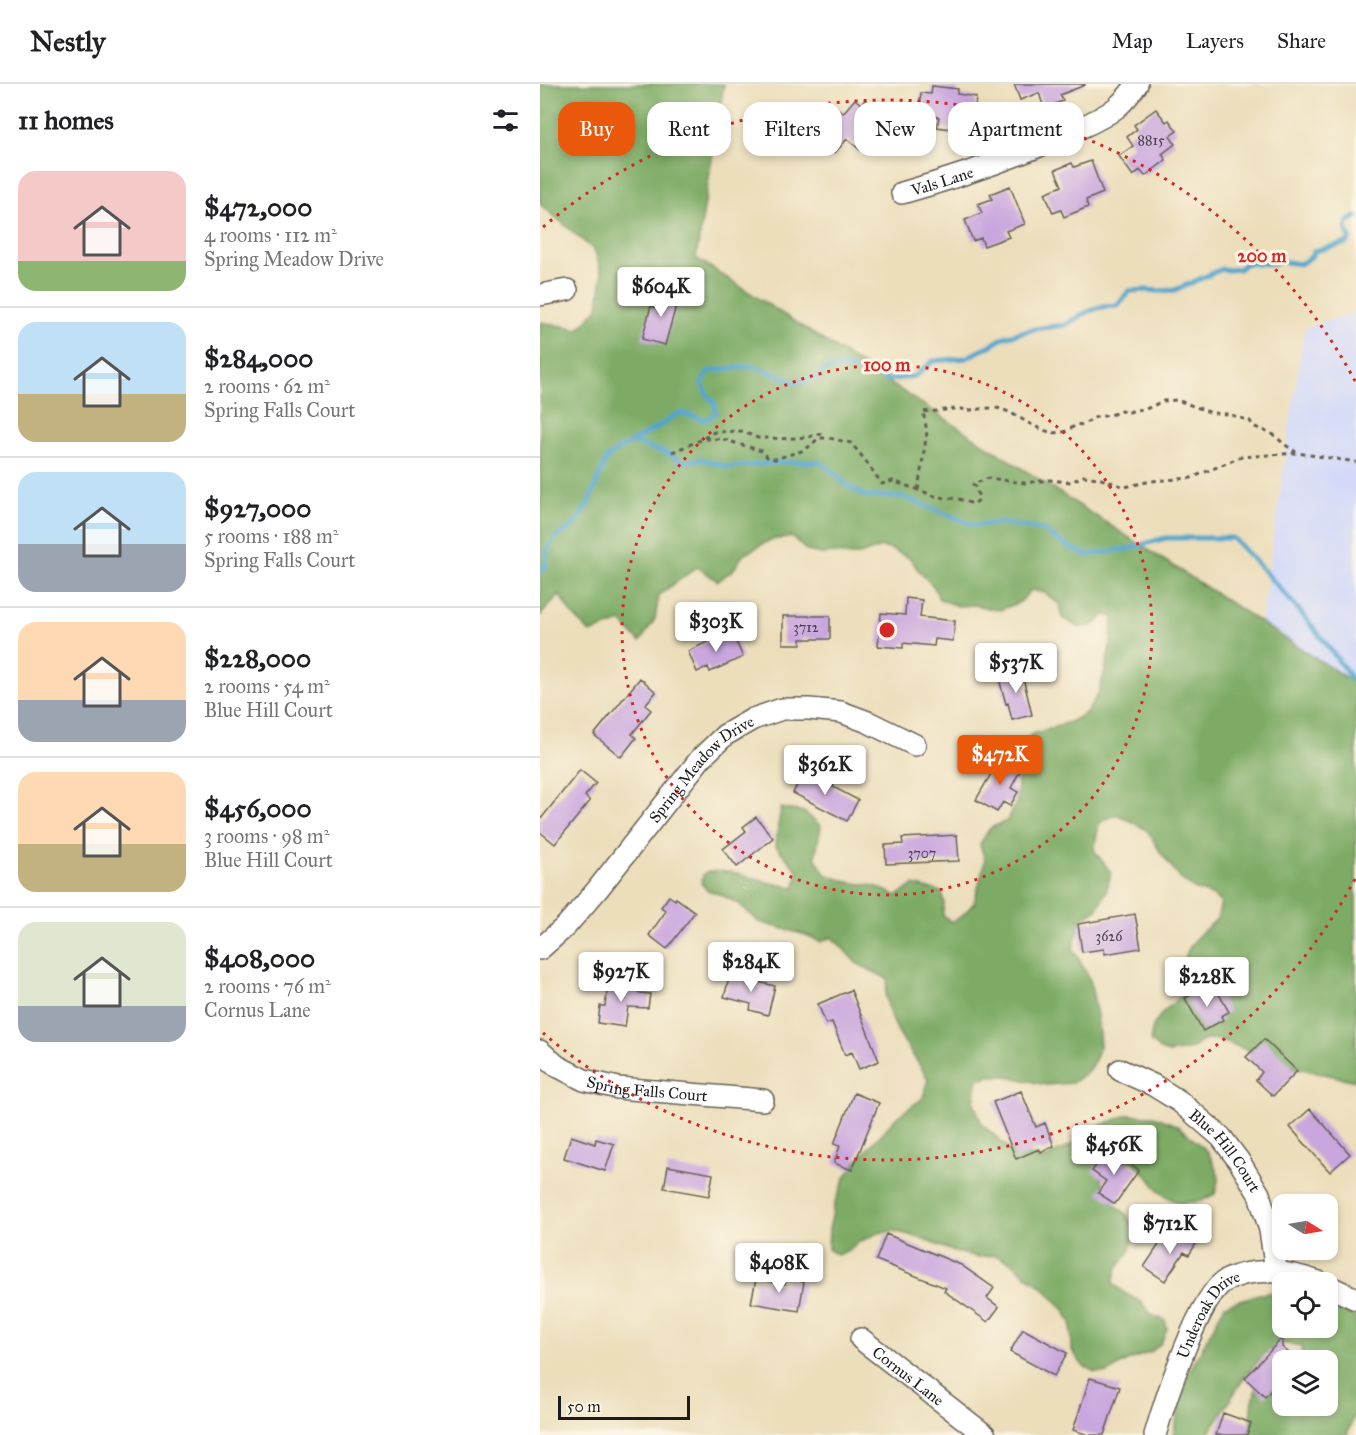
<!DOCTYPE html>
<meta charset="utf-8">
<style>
:root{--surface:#fff;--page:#f6f6f6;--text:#202124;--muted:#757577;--line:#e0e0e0;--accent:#ea580c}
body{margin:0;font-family:"IM FELL Great Primer",serif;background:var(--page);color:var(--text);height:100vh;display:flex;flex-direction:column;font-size:22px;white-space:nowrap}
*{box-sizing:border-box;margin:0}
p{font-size:20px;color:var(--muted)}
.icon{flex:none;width:33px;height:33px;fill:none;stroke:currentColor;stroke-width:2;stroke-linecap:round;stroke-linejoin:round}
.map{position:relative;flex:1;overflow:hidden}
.details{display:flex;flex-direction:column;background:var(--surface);width:540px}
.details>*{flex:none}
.top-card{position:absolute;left:18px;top:18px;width:570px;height:54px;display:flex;gap:12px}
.needle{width:39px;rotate:101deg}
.controls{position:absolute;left:732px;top:1110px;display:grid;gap:12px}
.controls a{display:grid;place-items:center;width:66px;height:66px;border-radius:12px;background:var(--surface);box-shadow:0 3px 9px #0003;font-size:30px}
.scale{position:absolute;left:18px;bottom:15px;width:132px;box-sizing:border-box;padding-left:6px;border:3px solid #1c1c1c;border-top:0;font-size:16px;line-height:21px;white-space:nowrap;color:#1c1c1c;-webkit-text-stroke:4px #fcf5e5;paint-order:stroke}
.price{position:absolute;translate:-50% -51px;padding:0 14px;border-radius:6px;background:#fff;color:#222;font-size:20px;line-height:39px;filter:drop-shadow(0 2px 3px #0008)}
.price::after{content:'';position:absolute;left:50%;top:36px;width:18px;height:14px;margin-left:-9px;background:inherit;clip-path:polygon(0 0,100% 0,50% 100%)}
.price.selected{background:var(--accent);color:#fff}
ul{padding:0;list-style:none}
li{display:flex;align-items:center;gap:18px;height:150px;padding:0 18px}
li+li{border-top:2px solid var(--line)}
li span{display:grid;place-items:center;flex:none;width:168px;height:120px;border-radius:18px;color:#555}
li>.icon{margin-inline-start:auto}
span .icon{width:72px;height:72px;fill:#fffc;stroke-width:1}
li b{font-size:26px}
h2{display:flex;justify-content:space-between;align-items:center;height:72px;padding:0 18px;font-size:26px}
.tag{padding:0 21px;border-radius:18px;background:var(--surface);box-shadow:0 3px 9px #0003;font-size:21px;line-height:54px}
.tag.selected{background:var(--accent);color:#fff}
header{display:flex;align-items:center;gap:36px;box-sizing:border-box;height:84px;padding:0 30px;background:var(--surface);border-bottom:2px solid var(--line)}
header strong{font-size:28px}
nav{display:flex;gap:33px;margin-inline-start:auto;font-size:21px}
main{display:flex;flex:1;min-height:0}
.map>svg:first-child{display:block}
.built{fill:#d2d9f9}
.forest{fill:#7dab65;stroke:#4c6440;stroke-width:1.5}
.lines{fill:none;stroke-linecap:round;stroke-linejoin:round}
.stream{stroke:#51a4cc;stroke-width:5}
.building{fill:#c9a6de}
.street-casing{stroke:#656054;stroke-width:24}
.path{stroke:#656054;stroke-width:3;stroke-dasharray:4.5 4.5;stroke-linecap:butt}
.street{stroke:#fff;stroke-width:21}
.ring{fill:none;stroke:#d62828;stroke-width:3;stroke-dasharray:3 6}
.labels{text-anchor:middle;stroke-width:6;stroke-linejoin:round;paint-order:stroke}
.number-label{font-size:14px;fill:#473e4c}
.street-label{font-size:16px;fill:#1c1c1c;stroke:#fcf5e5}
.centre{fill:#d62828;stroke:#fcf5e5;stroke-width:3}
.ring-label{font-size:18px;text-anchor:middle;font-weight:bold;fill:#d62828;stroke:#fcf5e5;stroke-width:6;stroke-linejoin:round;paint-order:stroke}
</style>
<header>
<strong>Nestly</strong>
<nav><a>Map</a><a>Layers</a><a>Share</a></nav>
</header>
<main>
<section class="details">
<h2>11 homes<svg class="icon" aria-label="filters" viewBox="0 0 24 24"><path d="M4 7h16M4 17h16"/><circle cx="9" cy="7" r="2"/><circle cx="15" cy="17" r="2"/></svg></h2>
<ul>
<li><span style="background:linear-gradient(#f6c9c9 75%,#8fb573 0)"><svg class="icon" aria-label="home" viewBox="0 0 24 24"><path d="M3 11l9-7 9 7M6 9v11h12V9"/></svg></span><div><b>$472,000</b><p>4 rooms · 112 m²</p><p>Spring Meadow Drive</p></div></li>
<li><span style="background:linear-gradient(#bfe0f5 60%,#c2b280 0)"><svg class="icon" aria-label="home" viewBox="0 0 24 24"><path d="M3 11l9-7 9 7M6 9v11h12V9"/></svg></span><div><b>$284,000</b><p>2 rooms · 62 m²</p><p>Spring Falls Court</p></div></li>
<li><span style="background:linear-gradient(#bfe0f5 60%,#9aa5b1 0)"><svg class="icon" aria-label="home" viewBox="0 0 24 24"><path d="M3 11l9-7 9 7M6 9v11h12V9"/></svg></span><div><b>$927,000</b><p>5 rooms · 188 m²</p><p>Spring Falls Court</p></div></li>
<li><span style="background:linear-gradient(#ffd9b3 65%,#9aa5b1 0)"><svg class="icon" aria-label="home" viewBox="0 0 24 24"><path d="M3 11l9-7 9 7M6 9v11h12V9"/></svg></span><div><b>$228,000</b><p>2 rooms · 54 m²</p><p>Blue Hill Court</p></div></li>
<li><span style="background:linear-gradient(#ffd9b3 60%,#c2b280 0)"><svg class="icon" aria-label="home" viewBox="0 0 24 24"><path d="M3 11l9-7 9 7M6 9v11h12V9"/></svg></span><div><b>$456,000</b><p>3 rooms · 98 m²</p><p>Blue Hill Court</p></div></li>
<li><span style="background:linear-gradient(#dfe7d0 70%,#9aa5b1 0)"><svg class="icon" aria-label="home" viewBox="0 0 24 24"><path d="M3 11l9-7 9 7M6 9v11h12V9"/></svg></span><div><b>$408,000</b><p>2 rooms · 76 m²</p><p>Cornus Lane</p></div></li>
</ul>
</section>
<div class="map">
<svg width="816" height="1351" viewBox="0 0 816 1351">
<rect width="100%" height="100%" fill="#fcf5e5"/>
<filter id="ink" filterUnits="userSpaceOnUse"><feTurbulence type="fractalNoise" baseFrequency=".0167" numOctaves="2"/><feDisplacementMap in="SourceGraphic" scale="12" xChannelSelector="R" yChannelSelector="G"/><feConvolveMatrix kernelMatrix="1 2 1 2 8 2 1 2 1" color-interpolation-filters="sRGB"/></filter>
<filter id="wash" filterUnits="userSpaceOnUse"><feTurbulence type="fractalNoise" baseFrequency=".008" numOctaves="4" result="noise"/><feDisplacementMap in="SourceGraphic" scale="24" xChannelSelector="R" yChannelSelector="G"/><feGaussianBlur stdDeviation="1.35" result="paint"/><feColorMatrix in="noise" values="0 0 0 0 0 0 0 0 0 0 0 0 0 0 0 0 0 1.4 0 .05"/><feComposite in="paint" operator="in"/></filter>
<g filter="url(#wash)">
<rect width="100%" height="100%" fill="#ecdebb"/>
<!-- built -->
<path class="built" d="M816 227V600L721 539 764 245Z"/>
<!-- forest -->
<path class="forest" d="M0 0H184L156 174 816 600V997L748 982 709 967 687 958 673 955 662 957 651 965 629 969 620 966 610 957 613 942 622 929 643 910 646 897 643 880 648 866 657 853 677 835 681 819 672 811 654 805 641 795 621 769 607 746 577 730 559 739 554 766 571 789 566 808 557 825 541 836 533 864 550 896 558 937 560 962 556 974 548 987 532 999 506 1001 467 992H449L438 995 434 1018 441 1039 469 1065 504 1075 531 1061 561 1041 588 1031 614 1032 638 1042 668 1068 679 1092 675 1110 661 1117 638 1119 618 1107 611 1096 594 1078 574 1074 557 1081 568 1114 586 1130 595 1146 589 1169 577 1184 573 1199 584 1209 601 1218 613 1232 625 1236 627 1245 621 1259 611 1268 589 1276 567 1289 555 1288 543 1282 532 1266 531 1238 524 1226 506 1206 487 1192 471 1178 455 1171 439 1173 415 1168 374 1152 353 1147 338 1149 317 1159 307 1167 298 1171 288 1165 289 1145 295 1119 306 1092 323 1070 358 1032 383 1014 388 995C373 968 351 945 346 914 345 908 347 901 348 895L316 879 300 861 291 853 281 858 266 851 219 838 199 820 182 811 167 806 161 799 164 789C188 783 208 794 231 799 239 801 247 802 255 804L258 787 235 761 241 724 264 728 281 742 275 773 285 790 308 798 335 802 357 812 374 801 402 808 404 818 403 832 412 838 421 833 434 819 440 797 445 776 440 760 450 744 467 737 477 716 478 695 470 685 471 671 490 651 532 637 546 629 558 610 565 587 571 558 573 532 564 531 554 541 540 544 522 534 519 520 505 509 491 506 480 518 460 526 433 521 418 522 399 515 394 503 379 487 370 474 350 465 341 463 320 471H306L296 469 282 470 267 467 252 453 230 456 203 471 194 485 178 497 157 483 119 511 115 535 100 558 81 538 50 549 31 529 19 510 0 532V238L39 245 58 224 62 191 55 167 0 120Z
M742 1208V1244H788V1218L816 1233V1326L807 1351H706L712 1341 711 1324 716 1305 742 1304V1322H788V1276H762V1262L742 1259 727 1267 705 1292 682 1329 667 1351H633L646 1294 685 1221 719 1210Z"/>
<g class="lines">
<!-- stream -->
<path class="stream" d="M92 358 129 370 142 378 161 375 187 383 247 378H280L294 388 306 401 325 412 363 413 434 441 464 439 503 446 525 461 546 471 587 465 626 454H693C738 501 781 548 816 602
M0 488 6 482 7 464 16 453 33 442 47 422 67 374 81 364 123 340 133 332 143 329 165 336 176 329 174 318 167 311 162 299 169 287 212 282 242 292 255 299 274 294 285 286 302 282 350 296 375 292 393 277 426 274 455 259 464 253 494 245 525 241 547 228 561 223 578 221 589 207 608 206 619 207 635 206 682 185 688 186 699 185 706 179 734 180 739 177 760 180 771 173 774 167 806 159 810 155 806 144 808 137 816 133"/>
</g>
<g id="blocks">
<!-- building -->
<path class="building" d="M474 0H545V1L520 11 523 17 504 24 499 9 480 16Z
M392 2 418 5 417 10 436 13 435 23 441 24 437 54 411 50V45L397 43 399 33 378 30 381 9 391 10Z
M315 15 321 20 325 16 335 25 331 29 339 36 329 47 334 51 320 66 307 55 295 69 279 55 286 48 279 42 296 23 303 29Z
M616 25 626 38 629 36 637 47 630 52 635 60 622 70 626 76 605 92 600 86 593 92 579 72 593 62 587 53 597 45 594 41Z
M551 77 563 109 546 116 548 123 524 133 521 126 513 129 505 109 522 102 515 86 532 79 534 83Z
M470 102 485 140 466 147 469 153 444 162 441 154 433 157 425 136 442 129 438 120 452 115 450 110Z
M120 206 139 211 125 261 102 255 111 222 116 224Z
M366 514 382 516 380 533 415 537 413 557 395 555 394 562 363 559V564L338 562 341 529 365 531Z
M243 532H290V555H261V560H243Z
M191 547 203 573 170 588 168 583 157 588 148 567Z
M481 585 492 631 472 636 468 619 466 620 458 591Z
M100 594 116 608 105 621 111 626 92 650 96 654 81 673 54 651Z
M460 674 481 685 471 704 478 708 470 722 463 718 457 728 436 716Z
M40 686 56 699 45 712 50 717 15 760 0 748V736Z
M265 686 294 701 293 703 318 716 307 737 253 709Z
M216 733 233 754 197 783 183 765 206 747 203 743Z
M417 751 419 777 346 780 345 761 363 760 362 754Z
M129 812 135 816 136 814 155 828 127 865 109 851 126 827 121 823Z
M595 830 601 864 565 870 564 865 542 868 538 840Z
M190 891 235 902 228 931 210 926 211 920 184 913Z
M69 894 91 897 90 906 99 907V909L110 910 108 924 88 923 85 943 58 939 60 922H65Z
M665 903 668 909 676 905 689 928 681 932 683 936 663 947 645 914Z
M311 906 339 977 319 985 312 968 305 971 292 938 286 940 278 920Z
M724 955 757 987 733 1012 716 996 722 988 706 973Z
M481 1007 496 1043 505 1039 514 1062 501 1068 499 1065 476 1075 453 1018Z
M314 1009 339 1019 312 1086 294 1079 300 1062 294 1060Z
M770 1025 810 1070 790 1088 750 1043Z
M31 1052 55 1060 56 1055 74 1060 65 1087 24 1074Z
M568 1065 599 1086 575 1120 558 1109 566 1097 552 1087Z
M128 1082 173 1090 169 1112 124 1104Z
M645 1146 659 1155 649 1171 644 1168 625 1197 604 1183 624 1153 636 1161Z
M346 1150 421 1181 454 1204 447 1214 459 1223 448 1238 404 1207 406 1204 336 1176Z
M216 1195 245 1200 246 1195 264 1198 259 1227 211 1219Z
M483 1245 527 1269 514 1292 470 1268Z
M742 1254V1263L757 1276H742V1294L725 1313 705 1294Z
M550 1294 580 1303 564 1351H549L533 1346Z
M683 1329 711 1339 707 1351H676Z"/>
</g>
</g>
<g filter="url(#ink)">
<use href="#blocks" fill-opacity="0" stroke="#656054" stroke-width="1.5"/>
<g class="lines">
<!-- street casing -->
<g class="street-casing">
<g id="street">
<path id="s1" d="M362 109C418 93 474 74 527 50 543 42 561 36 576 24 584 17 591 9 597 0"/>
<path d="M0 211 27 206"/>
<path id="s2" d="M0 865 26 842 57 806 161 674 185 651 213 635 242 625H269L301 628 328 638 375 661"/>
<path id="s3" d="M0 967 17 982 44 996 78 1004 223 1016"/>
<path id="s4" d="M580 986 613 1001 639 1017 681 1053 699 1077 719 1110 730 1146 736 1187"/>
<path d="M788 1202 816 1215"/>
<path id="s5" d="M321 1255 445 1351"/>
<path id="s6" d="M615 1351C624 1320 659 1211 685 1197 716 1181 748 1188 779 1198"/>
</g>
</g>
<!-- path -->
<path class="path" d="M164 354 174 348 201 347 218 354H233L240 355 268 353 280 350 286 352
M132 368 163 355H182L222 367 228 374 235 375 265 366 279 354H289L311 359 325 376 342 400 353 397 398 413 419 415 433 420 439 416 437 405 433 400 449 394 485 399 509 396 531 398 543 392 558 394 585 403 611 397 651 394 701 373 757 369 816 378
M378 406 387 348 383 327C394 329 404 325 415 325 420 324 425 326 429 326 439 326 451 322 461 325 484 332 514 364 536 340L542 341 556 333 571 331 581 327 589 328 595 326 606 325 623 317 637 316 672 329 688 330 710 337 713 342 734 351 744 360 756 368"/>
<!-- street -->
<use href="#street" class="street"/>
</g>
</g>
<!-- distance rings -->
<g class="ring">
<circle cx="347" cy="546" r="265"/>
<path d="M815 795A530 530 0 0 1 3 949M3 143A530 530 0 0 1 815 297"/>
</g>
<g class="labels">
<!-- number labels -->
<g class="number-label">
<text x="611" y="61">8815</text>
<text x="266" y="548">3712</text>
<text x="382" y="774">3707</text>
<text x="569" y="857">3626</text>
</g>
<!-- street labels -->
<g class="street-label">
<text dy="6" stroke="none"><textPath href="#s1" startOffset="42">Vals Lane</textPath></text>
<text dy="6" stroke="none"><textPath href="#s2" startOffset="243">Spring Meadow Drive</textPath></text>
<text dy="6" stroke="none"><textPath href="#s3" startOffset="117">Spring Falls Court</textPath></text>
<text dy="6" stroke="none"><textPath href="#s4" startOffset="135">Blue Hill Court</textPath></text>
<text dy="6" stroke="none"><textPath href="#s6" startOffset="134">Underoak Drive</textPath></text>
<text dy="6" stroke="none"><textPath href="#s5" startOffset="60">Cornus Lane</textPath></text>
</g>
</g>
<circle cx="347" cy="546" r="9" class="centre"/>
<g class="ring-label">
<text x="722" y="178">200 m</text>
<text x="347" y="287">100 m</text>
</g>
</svg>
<div class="controls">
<a><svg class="needle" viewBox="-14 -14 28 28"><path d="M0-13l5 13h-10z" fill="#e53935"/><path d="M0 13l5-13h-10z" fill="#757577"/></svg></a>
<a><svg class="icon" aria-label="locate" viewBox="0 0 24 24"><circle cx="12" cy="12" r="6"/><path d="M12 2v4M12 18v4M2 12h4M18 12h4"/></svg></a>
<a><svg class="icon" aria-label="layers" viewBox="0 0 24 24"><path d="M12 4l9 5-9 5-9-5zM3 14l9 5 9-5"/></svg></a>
</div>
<div class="scale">50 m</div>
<b class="price" style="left:121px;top:234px">$604K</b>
<b class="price" style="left:176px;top:569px">$303K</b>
<b class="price" style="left:476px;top:610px">$537K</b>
<b class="price selected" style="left:460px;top:702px">$472K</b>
<b class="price" style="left:285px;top:712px">$362K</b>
<b class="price" style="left:211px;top:909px">$284K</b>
<b class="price" style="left:81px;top:919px">$927K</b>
<b class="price" style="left:667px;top:924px">$228K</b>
<b class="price" style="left:574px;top:1092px">$456K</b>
<b class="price" style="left:630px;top:1171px">$712K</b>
<b class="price" style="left:239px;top:1210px">$408K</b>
<div class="top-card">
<a class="tag selected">Buy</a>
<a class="tag">Rent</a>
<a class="tag">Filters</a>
<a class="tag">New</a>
<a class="tag">Apartment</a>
</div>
</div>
</main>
